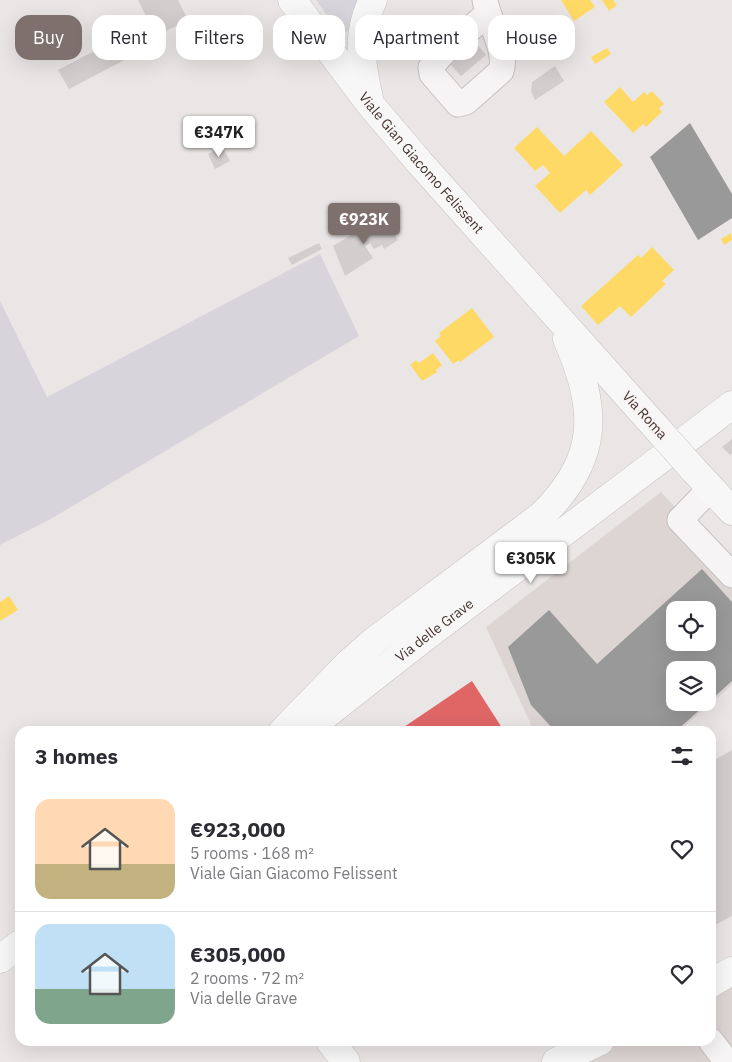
<!DOCTYPE html>
<meta charset="utf-8">
<style>
:root{--surface:#fff;--page:#f2f2f3;--text:#2b2b33;--muted:#7c7c81;--line:#e1e1e2;--accent:#7d706d}
body{margin:0;font-family:"IBM Plex Sans",sans-serif;background:var(--page);color:var(--text);height:100vh;display:flex;flex-direction:column;font-size:19px;white-space:nowrap}
*{box-sizing:border-box;margin:0}
p{font-size:16px;color:var(--muted)}
.icon{flex:none;width:28px;height:28px;fill:none;stroke:currentColor;stroke-width:2;stroke-linecap:round;stroke-linejoin:round}
.map{position:relative;flex:1;overflow:hidden}
.drawer{position:absolute;left:15px;top:726px;width:701px;height:320px;display:flex;flex-direction:column;background:var(--surface);border-radius:15px;box-shadow:0 5px 20px #0002}
.drawer>*{flex:none}
.hud{position:absolute;left:15px;top:15px;width:702px;height:45px;display:flex;gap:10px}
.fabs{position:absolute;left:666px;top:601px;display:grid;gap:10px}
.fabs a{display:grid;place-items:center;width:50px;height:50px;border-radius:10px;background:var(--surface);box-shadow:0 5px 20px #0002;font-size:25px}
.price{position:absolute;translate:-50% -42px;padding:0 11px;border-radius:5px;background:#fff;color:#222;font-size:16px;line-height:32px;filter:drop-shadow(0 1px 2px #0008)}
.price::after{content:'';position:absolute;left:50%;top:30px;width:15px;height:11px;margin-left:-8px;background:inherit;clip-path:polygon(0 0,100% 0,50% 100%)}
.price.selected{background:var(--accent);color:#fff}
ul{padding:0;list-style:none}
li{display:flex;align-items:center;gap:15px;height:125px;padding:0 20px}
li+li{border-top:1px solid var(--line)}
li span{display:grid;place-items:center;flex:none;width:140px;height:100px;border-radius:15px;color:#555}
li>.icon{margin-inline-start:auto}
span .icon{width:60px;height:60px;fill:#fffc;stroke-width:1}
li b{font-size:21px}
h2{display:flex;justify-content:space-between;align-items:center;height:60px;padding:0 20px;font-size:21px}
.pill{padding:0 18px;border-radius:15px;background:var(--surface);box-shadow:0 5px 20px #0002;font-size:18px;line-height:45px}
.pill.selected{background:var(--accent);color:#fff}
.map>svg:first-child{display:block}
.built{fill:#ddd5d4;fill-rule:evenodd}
.green{fill:#d8d4dc}
.homes{fill:#ffd966}
.shops{fill:#e06666}
.industry{fill:#999;fill-rule:evenodd}
.building{fill:#d2cecd}
.lines{fill:none;stroke-linecap:round;stroke-linejoin:round}
.minor-casing{stroke:#c6c2c1;stroke-width:27}
.major-casing{stroke:#c7c3c2;stroke-width:29}
.minor{stroke:#f6f4f4;stroke-width:25}
.major{stroke:#f8f7f7;stroke-width:28}
.major-bridge-casing{stroke:#c7c3c2;stroke-width:29;stroke-linecap:butt}
.major-bridge{stroke:#f8f7f7;stroke-width:28}
.labels{text-anchor:middle;stroke-width:5;stroke-linejoin:round;paint-order:stroke}
.street-label{font-size:14px;fill:#43312c;stroke:#f8f4f4}
</style>
<div class="map">
<svg width="732" height="1062" viewBox="0 0 732 1062">
<rect width="100%" height="100%" fill="#eae6e5"/>
<!-- built -->
<path class="built" d="M661 492 732 569V685L679 731H534L486 627ZM675 610H708V642H675ZM675 670H708V702H675Z
M732 983V1062H583L622 1041H711V994Z"/>
<!-- green -->
<path class="green" d="M316 0H362L350 30 346 32 337 29Z
M320 254 359 336 49 520 0 545V301L47 397Z"/>
<!-- homes -->
<path class="homes" d="M561 0H590L595 7 574 21Z
M602 0H613L617 5 609 11Z
M607 48 611 54 595 64 591 57Z
M620 87 633 102 644 92 647 95 652 91 664 104 659 108 662 112 646 127 643 124 633 133 604 102Z
M537 127 564 156 591 131 623 165 590 195 586 190 560 213 535 186 550 173 543 165 535 171 514 148Z
M731 233 732 240 724 245 721 239Z
M652 247 674 270 662 281 666 284 631 317 620 306 598 325 581 306 638 255 641 258Z
M472 308 494 337 460 362 459 360 453 364 435 341 441 336 439 333Z
M433 353 442 365 436 370 437 372 422 381 410 365 416 360 419 363Z
M9 596 18 610 0 621V602Z"/>
<!-- shops -->
<path class="shops" d="M472 681 504 731H398Z"/>
<!-- industry -->
<path class="industry" d="M690 123 732 194V218L698 240 650 157Z
M702 569 732 602V681L676 731H555L531 705 508 647 549 610 597 664ZM675 610H708V642H675ZM675 670H708V702H675Z"/>
<!-- building -->
<path class="building" d="M138 0H178L188 20 156 36Z
M123 36 128 45 134 42 140 52 69 89 58 70Z
M475 42 486 55 461 76 450 64Z
M555 66 564 81 535 100 531 91 532 82Z
M222 146 230 161 215 169 208 154Z
M383 216 398 240 384 249 382 245 374 249 370 243 365 246 373 258 345 276 333 246Z
M319 243 322 249 292 265 288 258Z
M732 439V453L730 455 722 447Z
M732 750V916L711 927V762Z"/>
<g class="lines">
<!-- minor casing -->
<g class="minor-casing">
<path id="minor" d="M485 0C488 21 508 52 501 71L466 102 458 104 432 74 431 67 442 54 487 14
M711 488 680 520 732 575
M711 1041 727 1062"/>
</g>
<!-- major casing -->
<g class="major-casing">
<g id="major">
<path id="s1" d="M292 0 370 104 420 163 661 433"/>
<path d="M369 98C361 63 356 33 373 0"/>
<path d="M692 468 732 511"/>
<path d="M283 731 348 664 373 642 541 516C600 459 598 409 567 339"/>
<path id="s2" d="M305 731 421 640 732 405"/>
<path d="M0 959 20 944"/>
<path d="M711 983 732 971"/>
<path d="M330 1041 346 1062"/>
<path d="M556 1062 600 1041"/>
</g>
</g>
<!-- minor -->
<use href="#minor" class="minor"/>
<!-- major -->
<use href="#major" class="major"/>
<!-- major-bridge casing -->
<g class="major-bridge-casing">
<path id="major-bridge" d="M661 433 692 468"/>
</g>
<!-- major-bridge -->
<use href="#major-bridge" class="major-bridge"/>
</g>
<g class="labels">
<!-- street labels -->
<g class="street-label">
<text dy="5" stroke="none"><textPath href="#s1" startOffset="208">Viale Gian Giacomo Felissent</textPath></text>
<text transform="translate(645 415) rotate(48)" y="5">Via Roma</text>
<text dy="5" stroke="none"><textPath href="#s2" startOffset="164">Via delle Grave</textPath></text>
</g>
</g>
</svg>
<div class="fabs">
<a><svg class="icon" aria-label="locate" viewBox="0 0 24 24"><circle cx="12" cy="12" r="6"/><path d="M12 2v4M12 18v4M2 12h4M18 12h4"/></svg></a>
<a><svg class="icon" aria-label="layers" viewBox="0 0 24 24"><path d="M12 4l9 5-9 5-9-5zM3 14l9 5 9-5"/></svg></a>
</div>
<b class="price" style="left:219px;top:158px">€347K</b>
<b class="price selected" style="left:364px;top:245px">€923K</b>
<b class="price" style="left:531px;top:584px">€305K</b>
<div class="hud">
<a class="pill selected">Buy</a>
<a class="pill">Rent</a>
<a class="pill">Filters</a>
<a class="pill">New</a>
<a class="pill">Apartment</a>
<a class="pill">House</a>
</div>
<section class="drawer">
<h2>3 homes<svg class="icon" aria-label="filters" viewBox="0 0 24 24"><path d="M4 7h16M4 17h16"/><circle cx="9" cy="7" r="2"/><circle cx="15" cy="17" r="2"/></svg></h2>
<ul>
<li><span style="background:linear-gradient(#ffd9b3 65%,#c2b280 0)"><svg class="icon" aria-label="home" viewBox="0 0 24 24"><path d="M3 11l9-7 9 7M6 9v11h12V9"/></svg></span><div><b>€923,000</b><p>5 rooms · 168 m²</p><p>Viale Gian Giacomo Felissent</p></div><svg class="icon" aria-label="heart" viewBox="0 0 24 24"><path d="M12 20l-8-8c-3-5 5-10 8-4 3-6 11-1 8 4z"/></svg></li>
<li><span style="background:linear-gradient(#bfe0f5 65%,#7fa58c 0)"><svg class="icon" aria-label="home" viewBox="0 0 24 24"><path d="M3 11l9-7 9 7M6 9v11h12V9"/></svg></span><div><b>€305,000</b><p>2 rooms · 72 m²</p><p>Via delle Grave</p></div><svg class="icon" aria-label="heart" viewBox="0 0 24 24"><path d="M12 20l-8-8c-3-5 5-10 8-4 3-6 11-1 8 4z"/></svg></li>
</ul>
</section>
</div>
